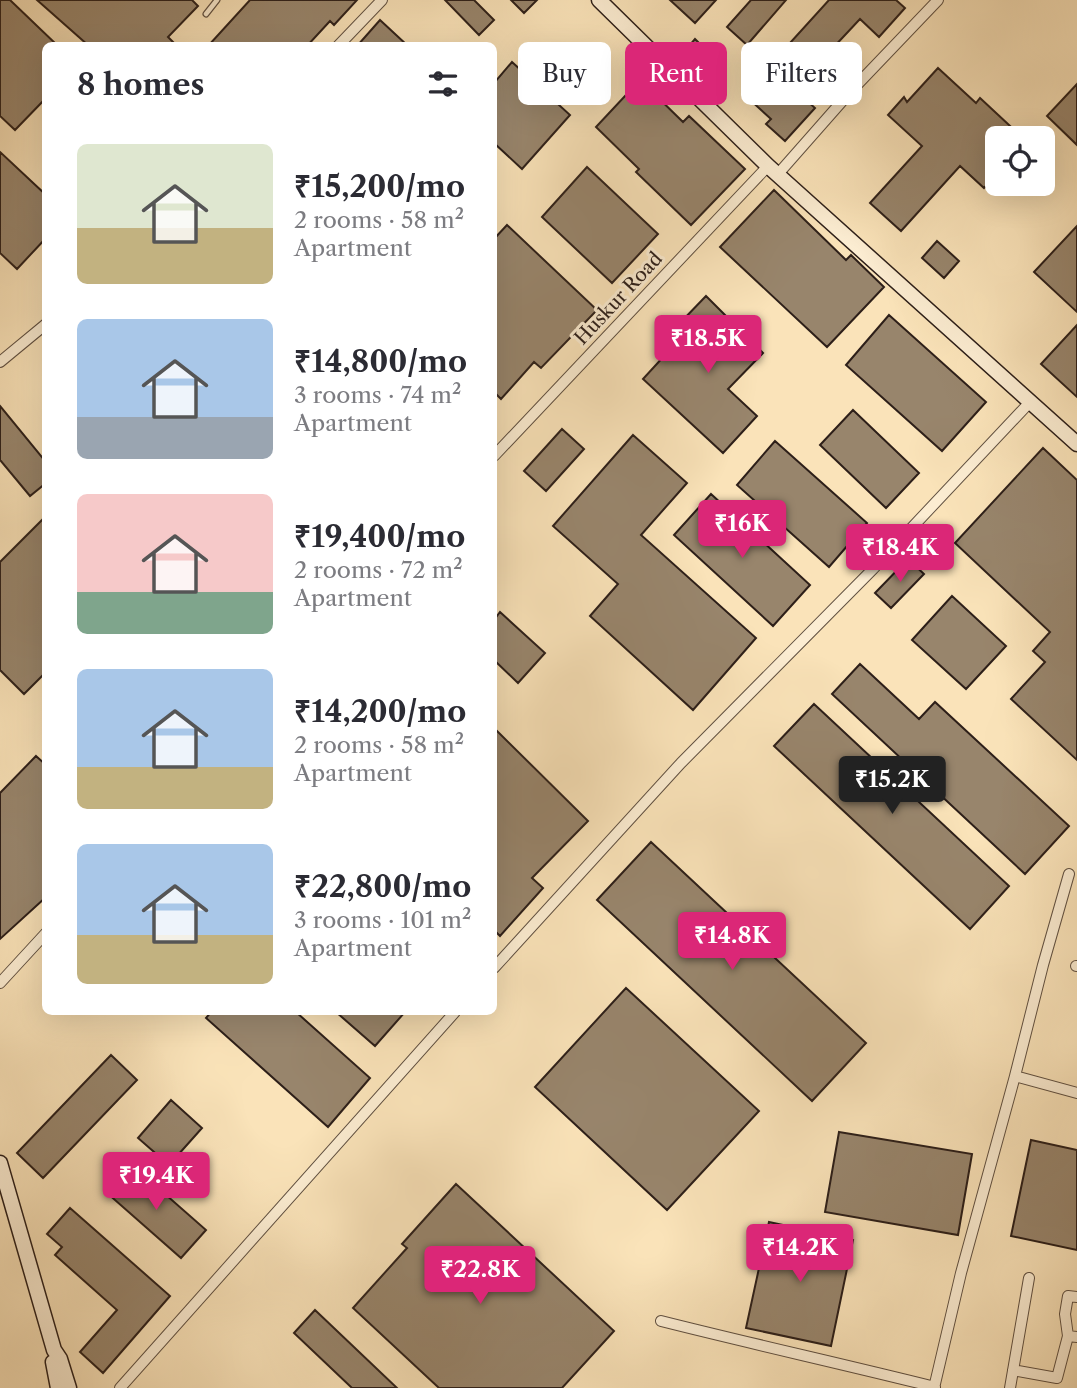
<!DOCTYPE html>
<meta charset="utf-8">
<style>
:root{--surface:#fff;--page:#f2f2f3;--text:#2b2b33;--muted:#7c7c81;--accent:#db2777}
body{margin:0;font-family:"Libre Caslon Text",serif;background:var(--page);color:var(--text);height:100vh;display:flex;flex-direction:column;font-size:26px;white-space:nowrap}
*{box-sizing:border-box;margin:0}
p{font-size:23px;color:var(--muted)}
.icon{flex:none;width:38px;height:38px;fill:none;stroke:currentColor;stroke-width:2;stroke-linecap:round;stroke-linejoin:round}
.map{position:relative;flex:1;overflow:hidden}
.panel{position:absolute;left:42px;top:42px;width:455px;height:973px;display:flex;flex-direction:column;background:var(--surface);border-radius:10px;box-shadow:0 7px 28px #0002}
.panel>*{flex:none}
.hud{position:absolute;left:518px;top:42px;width:453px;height:63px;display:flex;gap:14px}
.controls{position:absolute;left:985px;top:126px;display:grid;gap:14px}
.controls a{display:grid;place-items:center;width:70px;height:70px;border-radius:10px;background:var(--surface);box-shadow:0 7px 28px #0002;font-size:35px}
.price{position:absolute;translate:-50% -60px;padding:0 16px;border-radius:7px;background:var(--accent);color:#fff;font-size:23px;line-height:46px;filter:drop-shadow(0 2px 4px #0008)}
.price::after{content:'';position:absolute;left:50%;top:42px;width:21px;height:16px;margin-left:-10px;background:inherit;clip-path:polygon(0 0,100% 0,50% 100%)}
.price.current{background:#222;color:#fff}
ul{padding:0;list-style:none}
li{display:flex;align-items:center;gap:21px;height:175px;padding:0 35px}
li span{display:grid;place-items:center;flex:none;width:196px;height:140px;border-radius:10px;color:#555}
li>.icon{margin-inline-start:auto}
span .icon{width:84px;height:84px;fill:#fffc;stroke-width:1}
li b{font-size:30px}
h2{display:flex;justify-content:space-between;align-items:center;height:84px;padding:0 35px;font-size:30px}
.pill{padding:0 24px;border-radius:10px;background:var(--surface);box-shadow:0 7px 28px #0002;font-size:24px;line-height:63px}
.pill.current{background:var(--accent);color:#fff}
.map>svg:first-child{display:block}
.building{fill:#98856c;stroke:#2d1f19;stroke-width:2}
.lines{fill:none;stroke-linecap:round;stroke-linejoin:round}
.lane-casing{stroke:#605041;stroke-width:7}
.street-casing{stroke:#605041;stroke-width:12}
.secondary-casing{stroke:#2d1f19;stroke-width:17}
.lane{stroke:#fcedd2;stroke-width:4.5}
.street{stroke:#fcedd2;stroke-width:10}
.secondary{stroke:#fcedd2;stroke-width:14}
.labels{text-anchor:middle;stroke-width:6;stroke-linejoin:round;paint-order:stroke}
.street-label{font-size:19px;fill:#2d1f19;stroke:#fcedd2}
</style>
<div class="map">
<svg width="1077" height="1388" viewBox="0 0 1077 1388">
<rect width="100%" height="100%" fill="#fae3b9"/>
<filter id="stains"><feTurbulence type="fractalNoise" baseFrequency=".00286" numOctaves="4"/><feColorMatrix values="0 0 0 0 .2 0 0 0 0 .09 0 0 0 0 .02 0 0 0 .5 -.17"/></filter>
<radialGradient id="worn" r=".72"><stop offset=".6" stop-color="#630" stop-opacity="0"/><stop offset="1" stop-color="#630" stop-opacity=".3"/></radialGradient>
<!-- building -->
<path class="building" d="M0 0H10L58 46H46V98L15 130 0 116Z
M37 0H192L198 6 168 37 177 46H89Z
M250 0H357L334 25 330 21 307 46H208Z
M445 0H474L494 20 479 35Z
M511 0H537L524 13Z
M670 0H716L695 23Z
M751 0H786L747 45 727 27Z
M829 0H896L905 8 879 37 860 19 816 66 827 76 806 100 815 108 785 141 766 124 771 119 749 99 785 59 780 54Z
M380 20 408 46H357Z
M695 39 715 59 709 65 689 46Z
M512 62 570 115 522 169 494 143V83Z
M938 68 976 103 980 98 1023 138H998V173L984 188 960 166 901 231 870 203 922 146 888 115 904 97 907 102Z
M640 80 683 122 689 116 745 169 691 225 636 172 639 169 596 127Z
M1077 84V145L1047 116Z
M0 152 46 195V238L17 269 0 253Z
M587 167 658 234 612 283 542 217Z
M774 190 846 260 851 255 884 287 827 347 720 247Z
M507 225 597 310 541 368 534 362 501 399 494 392V239Z
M1077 226V312L1034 272Z
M937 241 959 261 944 278 922 258Z
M706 296 763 353 728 389 757 416 723 453 643 379 688 330 680 323Z
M889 315 986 402 942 451 846 365Z
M1077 325V397L1041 364Z
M0 406 46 462V483L30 496 0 460Z
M853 410 919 473 886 508 820 445Z
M562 429 584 449 546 491 524 471Z
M633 435 687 483 641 535 756 638 693 710 590 616 618 584 553 526Z
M775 441 867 523 829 567 737 485Z
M1043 448 1077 480V760L1011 699 1045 662 1033 651 1050 632 955 543Z
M711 494 810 585 773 626 674 535Z
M46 516V672L24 694 0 670V562Z
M908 559 924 574 891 608 875 593Z
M952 596 1006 646 966 689 912 640Z
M500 612 545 653 518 683 494 660V620Z
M860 664 919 719 935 702 1069 826 1025 874 832 694Z
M814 704 1009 886 970 929 774 746Z
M494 728 588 821 532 878 543 888 500 936 494 930Z
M36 756 46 765V897L0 939V793Z
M651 842 866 1043 812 1101 597 900Z
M626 988 759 1111 667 1210 535 1087Z
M211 1012H296L370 1078 328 1127 206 1018Z
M336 1012H405L375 1046Z
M111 1055 137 1080 43 1178 17 1153Z
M171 1100 202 1128 169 1165 138 1138Z
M839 1132 972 1154 958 1235 825 1212Z
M1031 1140 1077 1150V1250L1011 1236Z
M132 1165 206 1230 181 1258 107 1193Z
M456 1184 614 1331 562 1388H439L353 1308 407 1248 402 1244Z
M70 1208 170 1296 103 1373 80 1352 117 1310 55 1255 62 1247 47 1234Z
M769 1222 853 1240 831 1346 746 1328Z
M315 1310 397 1388H352L294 1333Z"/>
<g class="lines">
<!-- lane casing -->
<g class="lane-casing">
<path id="lane" d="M206 14 217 0"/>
</g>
<!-- street casing -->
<g class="street-casing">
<path id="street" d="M338 46 382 0
M778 174 852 90 938 0
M0 362 46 324
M494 456 768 166
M1069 874 1043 965 1015 1076 1077 1093
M1076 966H1077
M494 968 681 763 873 569 1031 401
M0 983 46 933
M1077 1297 1068 1296 1065 1314 1068 1336 1077 1337
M661 1321C752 1344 843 1364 935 1387
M1013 1370 1057 1378 1068 1336
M120 1388 455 1012
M934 1388 961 1273 1015 1076
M1010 1388 1029 1278"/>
</g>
<!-- secondary casing -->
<g class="secondary-casing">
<path id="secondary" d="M599 0 768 166 1077 444
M0 1163 54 1350 60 1359 69 1388
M53 1362 58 1388"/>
</g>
<!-- lane -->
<use href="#lane" class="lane"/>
<!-- street -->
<use href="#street" class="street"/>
<!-- secondary -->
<use href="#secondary" class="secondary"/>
</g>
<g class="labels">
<!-- street labels -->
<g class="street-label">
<text transform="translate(618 298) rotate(-47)" y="7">Huskur Road</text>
</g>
</g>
<rect width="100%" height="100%" filter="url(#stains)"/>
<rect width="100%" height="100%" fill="url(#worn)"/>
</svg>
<div class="controls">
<a><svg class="icon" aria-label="locate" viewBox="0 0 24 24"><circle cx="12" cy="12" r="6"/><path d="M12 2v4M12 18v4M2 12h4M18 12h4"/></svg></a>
</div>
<b class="price" style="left:708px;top:375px">₹18.5K</b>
<b class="price" style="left:742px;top:560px">₹16K</b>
<b class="price" style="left:900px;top:584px">₹18.4K</b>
<b class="price current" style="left:892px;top:816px">₹15.2K</b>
<b class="price" style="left:732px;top:972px">₹14.8K</b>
<b class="price" style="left:156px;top:1212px">₹19.4K</b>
<b class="price" style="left:800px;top:1284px">₹14.2K</b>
<b class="price" style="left:480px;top:1306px">₹22.8K</b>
<div class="hud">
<a class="pill">Buy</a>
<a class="pill current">Rent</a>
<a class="pill">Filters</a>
</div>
<section class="panel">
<h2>8 homes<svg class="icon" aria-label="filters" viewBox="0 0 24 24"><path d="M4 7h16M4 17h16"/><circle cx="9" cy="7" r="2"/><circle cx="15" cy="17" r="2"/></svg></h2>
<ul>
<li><span style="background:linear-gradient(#dfe7d0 60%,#c2b280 0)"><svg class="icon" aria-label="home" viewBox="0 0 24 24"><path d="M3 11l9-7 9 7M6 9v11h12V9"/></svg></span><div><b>₹15,200/mo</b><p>2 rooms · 58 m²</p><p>Apartment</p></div></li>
<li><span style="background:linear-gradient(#a9c7e8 70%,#9aa5b1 0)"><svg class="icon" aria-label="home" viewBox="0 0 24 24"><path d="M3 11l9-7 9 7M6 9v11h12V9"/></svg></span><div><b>₹14,800/mo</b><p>3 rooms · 74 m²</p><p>Apartment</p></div></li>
<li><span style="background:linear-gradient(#f6c9c9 70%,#7fa58c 0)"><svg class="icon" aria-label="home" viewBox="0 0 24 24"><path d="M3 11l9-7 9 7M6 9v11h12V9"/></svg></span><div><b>₹19,400/mo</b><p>2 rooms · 72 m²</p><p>Apartment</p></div></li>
<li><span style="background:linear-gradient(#a9c7e8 70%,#c2b280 0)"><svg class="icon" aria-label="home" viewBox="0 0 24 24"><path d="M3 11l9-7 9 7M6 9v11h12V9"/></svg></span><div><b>₹14,200/mo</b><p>2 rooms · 58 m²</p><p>Apartment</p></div></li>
<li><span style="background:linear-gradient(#a9c7e8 65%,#c2b280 0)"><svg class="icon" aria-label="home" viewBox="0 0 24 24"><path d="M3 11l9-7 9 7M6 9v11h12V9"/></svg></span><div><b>₹22,800/mo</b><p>3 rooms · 101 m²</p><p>Apartment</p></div></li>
</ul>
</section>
</div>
